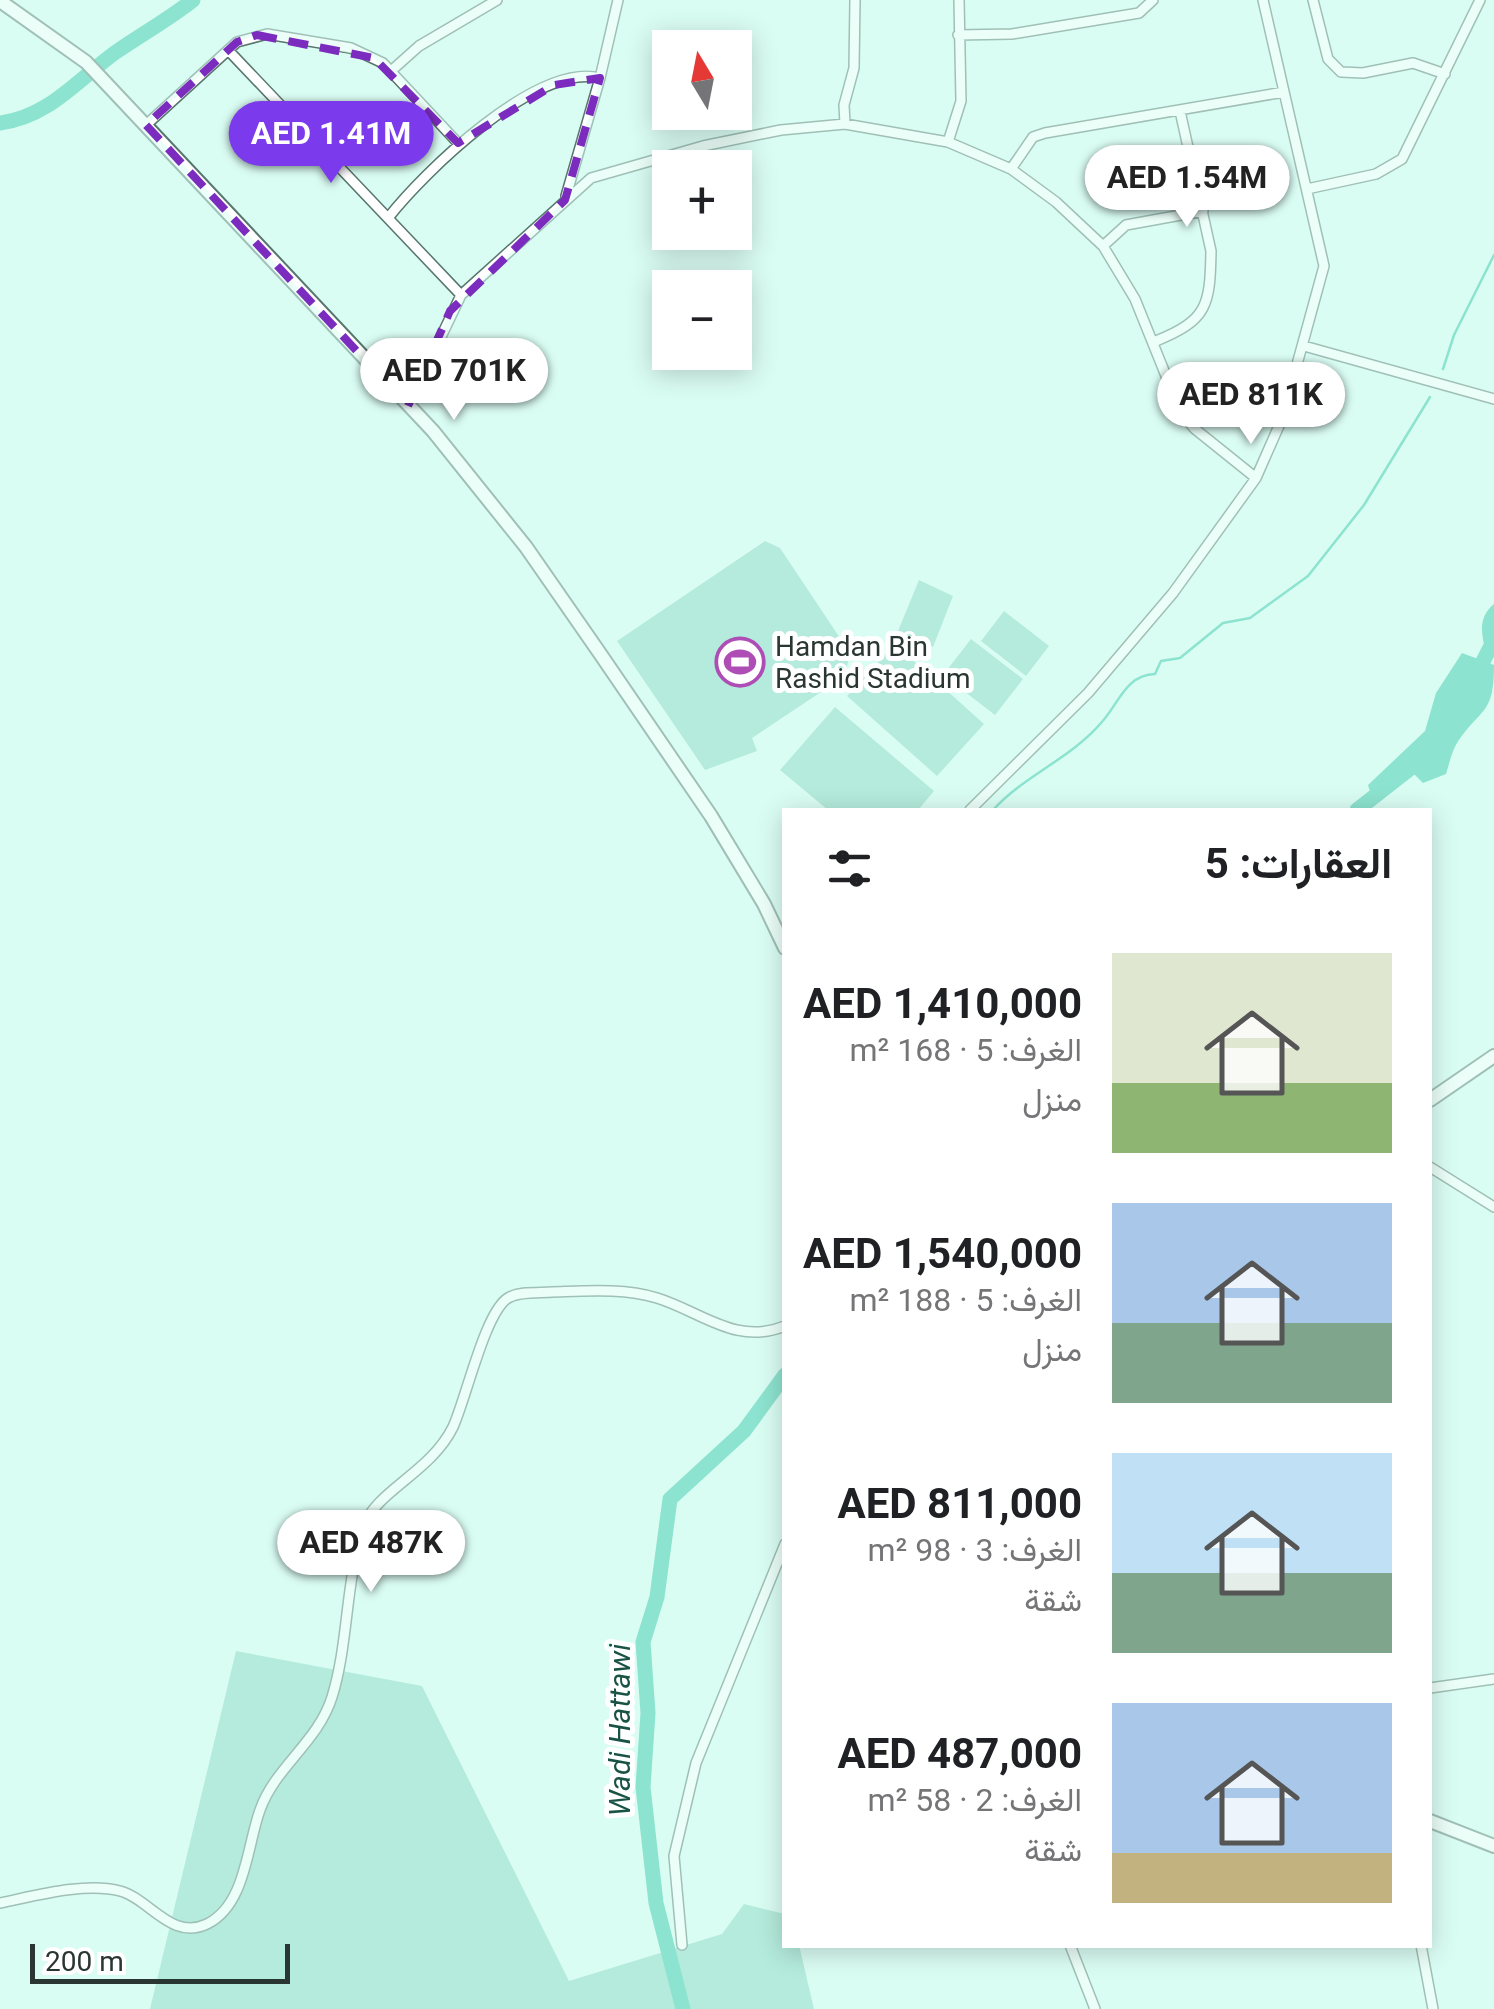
<!DOCTYPE html>
<html lang="ar">
<meta charset="utf-8">
<style>
:root{--surface:#fff;--page:#f6f6f6;--text:#202124;--muted:#757577;--accent:#7c3aed}
body{margin:0;font-family:Roboto,Vazirmatn,sans-serif;background:var(--page);color:var(--text);direction:rtl;height:100vh;display:flex;flex-direction:column;font-size:38px;white-space:nowrap}
*{box-sizing:border-box;margin:0}
p{font-size:32px;color:var(--muted)}
.icon{flex:none;width:55px;height:55px;fill:none;stroke:currentColor;stroke-width:2;stroke-linecap:round;stroke-linejoin:round}
.map{position:relative;flex:1;overflow:hidden;direction:ltr}
.panel{position:absolute;left:782px;top:808px;width:650px;height:1140px;display:flex;flex-direction:column;background:var(--surface);border-radius:0px;box-shadow:0 5px 25px #0003;direction:rtl}
.panel>*{flex:none}
.needle{width:65px;rotate:350deg}
.controls{position:absolute;left:652px;top:30px;display:grid;gap:20px}
.controls a{display:grid;place-items:center;width:100px;height:100px;border-radius:0px;background:var(--surface);box-shadow:0 5px 25px #0003;font-size:50px}
.scale{position:absolute;left:30px;bottom:25px;width:260px;box-sizing:border-box;padding-left:10px;border:5px solid #293632;border-top:0;font-size:28px;line-height:35px;white-space:nowrap;color:#293632;-webkit-text-stroke:8px #fff;paint-order:stroke}
.price{position:absolute;translate:-50% -85px;padding:0 22px;border-radius:35px;background:#fff;color:#222;font-size:32px;line-height:65px;filter:drop-shadow(0 2px 5px #0008)}
.price::after{content:'';position:absolute;left:50%;top:60px;width:30px;height:22px;margin-left:-15px;background:inherit;clip-path:polygon(0 0,100% 0,50% 100%)}
.price.on{background:var(--accent);color:#fff}
ul{padding:0;list-style:none}
li{display:flex;align-items:center;gap:30px;height:250px;padding:0 40px}
li span{display:grid;place-items:center;flex:none;width:280px;height:200px;border-radius:0px;color:#555}
li>.icon{margin-inline-start:auto}
span .icon{width:120px;height:120px;fill:#fffc;stroke-width:1}
li b{font-size:42px}
h2{display:flex;justify-content:space-between;align-items:center;height:120px;padding:0 40px;font-size:42px}
.map>svg:first-child{display:block}
.green{fill:#86d6c0}
.water{fill:#2dc3a4}
.lines{fill:none;stroke-linecap:round;stroke-linejoin:round}
.stream{stroke:#2dc3a4;stroke-width:2.5}
.river{stroke:#2dc3a4;stroke-width:15}
.street-casing{stroke:#57766d;stroke-width:12}
.secondary-casing{stroke:#57766d;stroke-width:16}
.street{stroke:#fff;stroke-width:9}
.secondary{stroke:#fff;stroke-width:12}
.marked{fill:none;stroke:#7b2cbf;stroke-width:8;stroke-dasharray:20 12;stroke-linejoin:round}
.labels{text-anchor:middle;stroke-width:10;stroke-linejoin:round;paint-order:stroke}
.poi-label{font-size:28px;fill:#293632;stroke:#fff;text-anchor:start}
.water-label{font-size:30px;font-style:italic;fill:#195345;stroke:#fff}
</style>
<div class="map">
<svg width="1494" height="2009" viewBox="0 0 1494 2009">
<rect width="100%" height="100%" fill="#dafdf3"/>
<!-- green -->
<path class="green" d="M765 541 780 548 850 653 845 676 752 738 757 751 705 770 617 641Z
M919 580 953 596 933 647 898 631Z
M1004 611 1049 646 1026 676 981 641Z
M971 639 1023 679 995 715 943 675Z
M895 644 984 724 937 776 847 696Z
M835 707 934 791 918 810H828L780 770Z
M236 1651 422 1686 569 1981 722 1934 744 1904 785 1914V1945H799L814 2009H150Z"/>
<!-- water -->
<path class="water" d="M1494 604V653L1486 652C1481 634 1478 617 1494 604Z
M1462 653 1494 665C1494 716 1481 707 1457 743 1452 751 1449 764 1446 774L1423 783 1414 774 1399 772 1389 786 1372 798 1368 785 1425 731 1436 693Z"/>
<g class="lines">
<!-- stream -->
<path class="stream" d="M1443 369 1454 335 1494 255
M993 810C1025 775 1070 759 1101 723 1119 704 1125 675 1155 674L1161 661 1180 658 1223 623 1250 618 1308 576 1364 505 1430 397"/>
<!-- river -->
<path class="river" d="M0 123C49 117 78 79 116 52 142 34 169 19 193 0
M1474 679 1494 640
M1357 810 1421 760
M683 2009 656 1903 643 1787 648 1713 643 1642 657 1597 670 1499 744 1431 785 1375"/>
<!-- street casing -->
<g class="street-casing">
<path id="street" d="M1313 0 1328 59 1341 72 1363 73 1413 63 1445 74
M958 35 1012 34 1139 13 1153 0
M228 50 461 295
M391 71 419 46 497 0
M845 124 844 105 854 68 855 0
M146 125 237 42 267 34 351 48 383 63 458 143
M948 142 961 101 959 0
M1011 169 1033 137 1045 133 1284 92
M1307 189 1376 174 1402 159 1480 0
M566 196 600 78
M388 218C424 172 537 62 600 78L618 0
M1103 246 1126 225 1203 211
M1156 341C1208 320 1210 305 1211 251L1180 111
M1304 346 1494 399
M408 406 461 295 591 178 703 146 781 130 845 124 948 142 1011 169 1056 202 1103 246 1135 299 1181 413 1195 429 1256 478
M970 810 1088 693 1173 593 1256 478 1282 419 1324 266 1263 0
M1430 1167 1494 1207
M1430 1688 1494 1679
M0 1903C35 1896 84 1882 120 1891 150 1899 171 1941 207 1924 246 1905 247 1845 260 1810 275 1767 318 1742 332 1697 349 1642 345 1581 364 1526 376 1491 431 1472 453 1427 466 1399 485 1312 508 1298 519 1291 539 1293 552 1292 586 1291 624 1288 657 1298 702 1312 736 1346 785 1326
M682 1945 674 1856 696 1763 785 1544
M1070 1945 1095 2009
M1421 1945 1433 2009"/>
</g>
<!-- secondary casing -->
<g class="secondary-casing">
<path id="secondary" d="M0 1 86 62 433 431 526 547 601 655 711 816 764 904 785 948
M1430 1100 1494 1056
M1430 1821 1494 1846"/>
</g>
<!-- street -->
<use href="#street" class="street"/>
<!-- secondary -->
<use href="#secondary" class="secondary"/>
</g>
<!-- marked area -->
<path d="M0 0H1494V2009H0ZM257 35 374 58 458 143 554 85 600 78 565 200 450 311 408 406 146 125 237 42Z" fill="#dafdf3" fill-opacity=".55" fill-rule="evenodd"/>
<path class="marked" d="M257 35 374 58 458 143 554 85 600 78 565 200 450 311 408 406 146 125 237 42Z"/>
<!-- icons -->
<defs>
<g id="stadium-ring" transform="scale(2.5)"><circle r="9.5" fill="#fff" stroke="#ae4db5" stroke-width="1.5"/><path d="M0-5a6.5 5 0 1 0 0 10a6.5 5 0 1 0 0-10ZM-3.5-1.8h7v3.6h-7Z" fill="#ae4db5"/></g>
</defs>
<g fill-rule="evenodd">
<use href="#stadium-ring" x="740" y="662"/>
</g>
<g class="labels">
<!-- poi labels -->
<g class="poi-label">
<text x="775" y="656">Hamdan Bin<tspan x="775" dy="32">Rashid Stadium</tspan></text>
</g>
<!-- water labels -->
<g class="water-label">
<text transform="translate(620 1730) rotate(-90)" y="10">Wadi Hattawi</text>
</g>
</g>
</svg>
<div class="controls">
<a><svg class="needle" viewBox="-14 -14 28 28"><path d="M0-13l5 13h-10z" fill="#e53935"/><path d="M0 13l5-13h-10z" fill="#757577"/></svg></a>
<a>+</a>
<a>−</a>
</div>
<div class="scale">200 m</div>
<b class="price on" style="left:331px;top:186px">AED 1.41M</b>
<b class="price" style="left:1187px;top:230px">AED 1.54M</b>
<b class="price" style="left:454px;top:423px">AED 701K</b>
<b class="price" style="left:1251px;top:447px">AED 811K</b>
<b class="price" style="left:371px;top:1595px">AED 487K</b>
<section class="panel">
<h2>العقارات: 5<svg class="icon" aria-label="filters" viewBox="0 0 24 24"><path d="M4 7h16M4 17h16"/><circle cx="9" cy="7" r="2"/><circle cx="15" cy="17" r="2"/></svg></h2>
<ul>
<li><span style="background:linear-gradient(#dfe7d0 65%,#8fb573 0)"><svg class="icon" aria-label="home" viewBox="0 0 24 24"><path d="M3 11l9-7 9 7M6 9v11h12V9"/></svg></span><div><b>AED 1,410,000</b><p>الغرف: 5 · 168 m²</p><p>منزل</p></div></li>
<li><span style="background:linear-gradient(#a9c7e8 60%,#7fa58c 0)"><svg class="icon" aria-label="home" viewBox="0 0 24 24"><path d="M3 11l9-7 9 7M6 9v11h12V9"/></svg></span><div><b>AED 1,540,000</b><p>الغرف: 5 · 188 m²</p><p>منزل</p></div></li>
<li><span style="background:linear-gradient(#bfe0f5 60%,#7fa58c 0)"><svg class="icon" aria-label="home" viewBox="0 0 24 24"><path d="M3 11l9-7 9 7M6 9v11h12V9"/></svg></span><div><b>AED 811,000</b><p>الغرف: 3 · 98 m²</p><p>شقة</p></div></li>
<li><span style="background:linear-gradient(#a9c7e8 75%,#c2b280 0)"><svg class="icon" aria-label="home" viewBox="0 0 24 24"><path d="M3 11l9-7 9 7M6 9v11h12V9"/></svg></span><div><b>AED 487,000</b><p>الغرف: 2 · 58 m²</p><p>شقة</p></div></li>
</ul>
</section>
</div>
